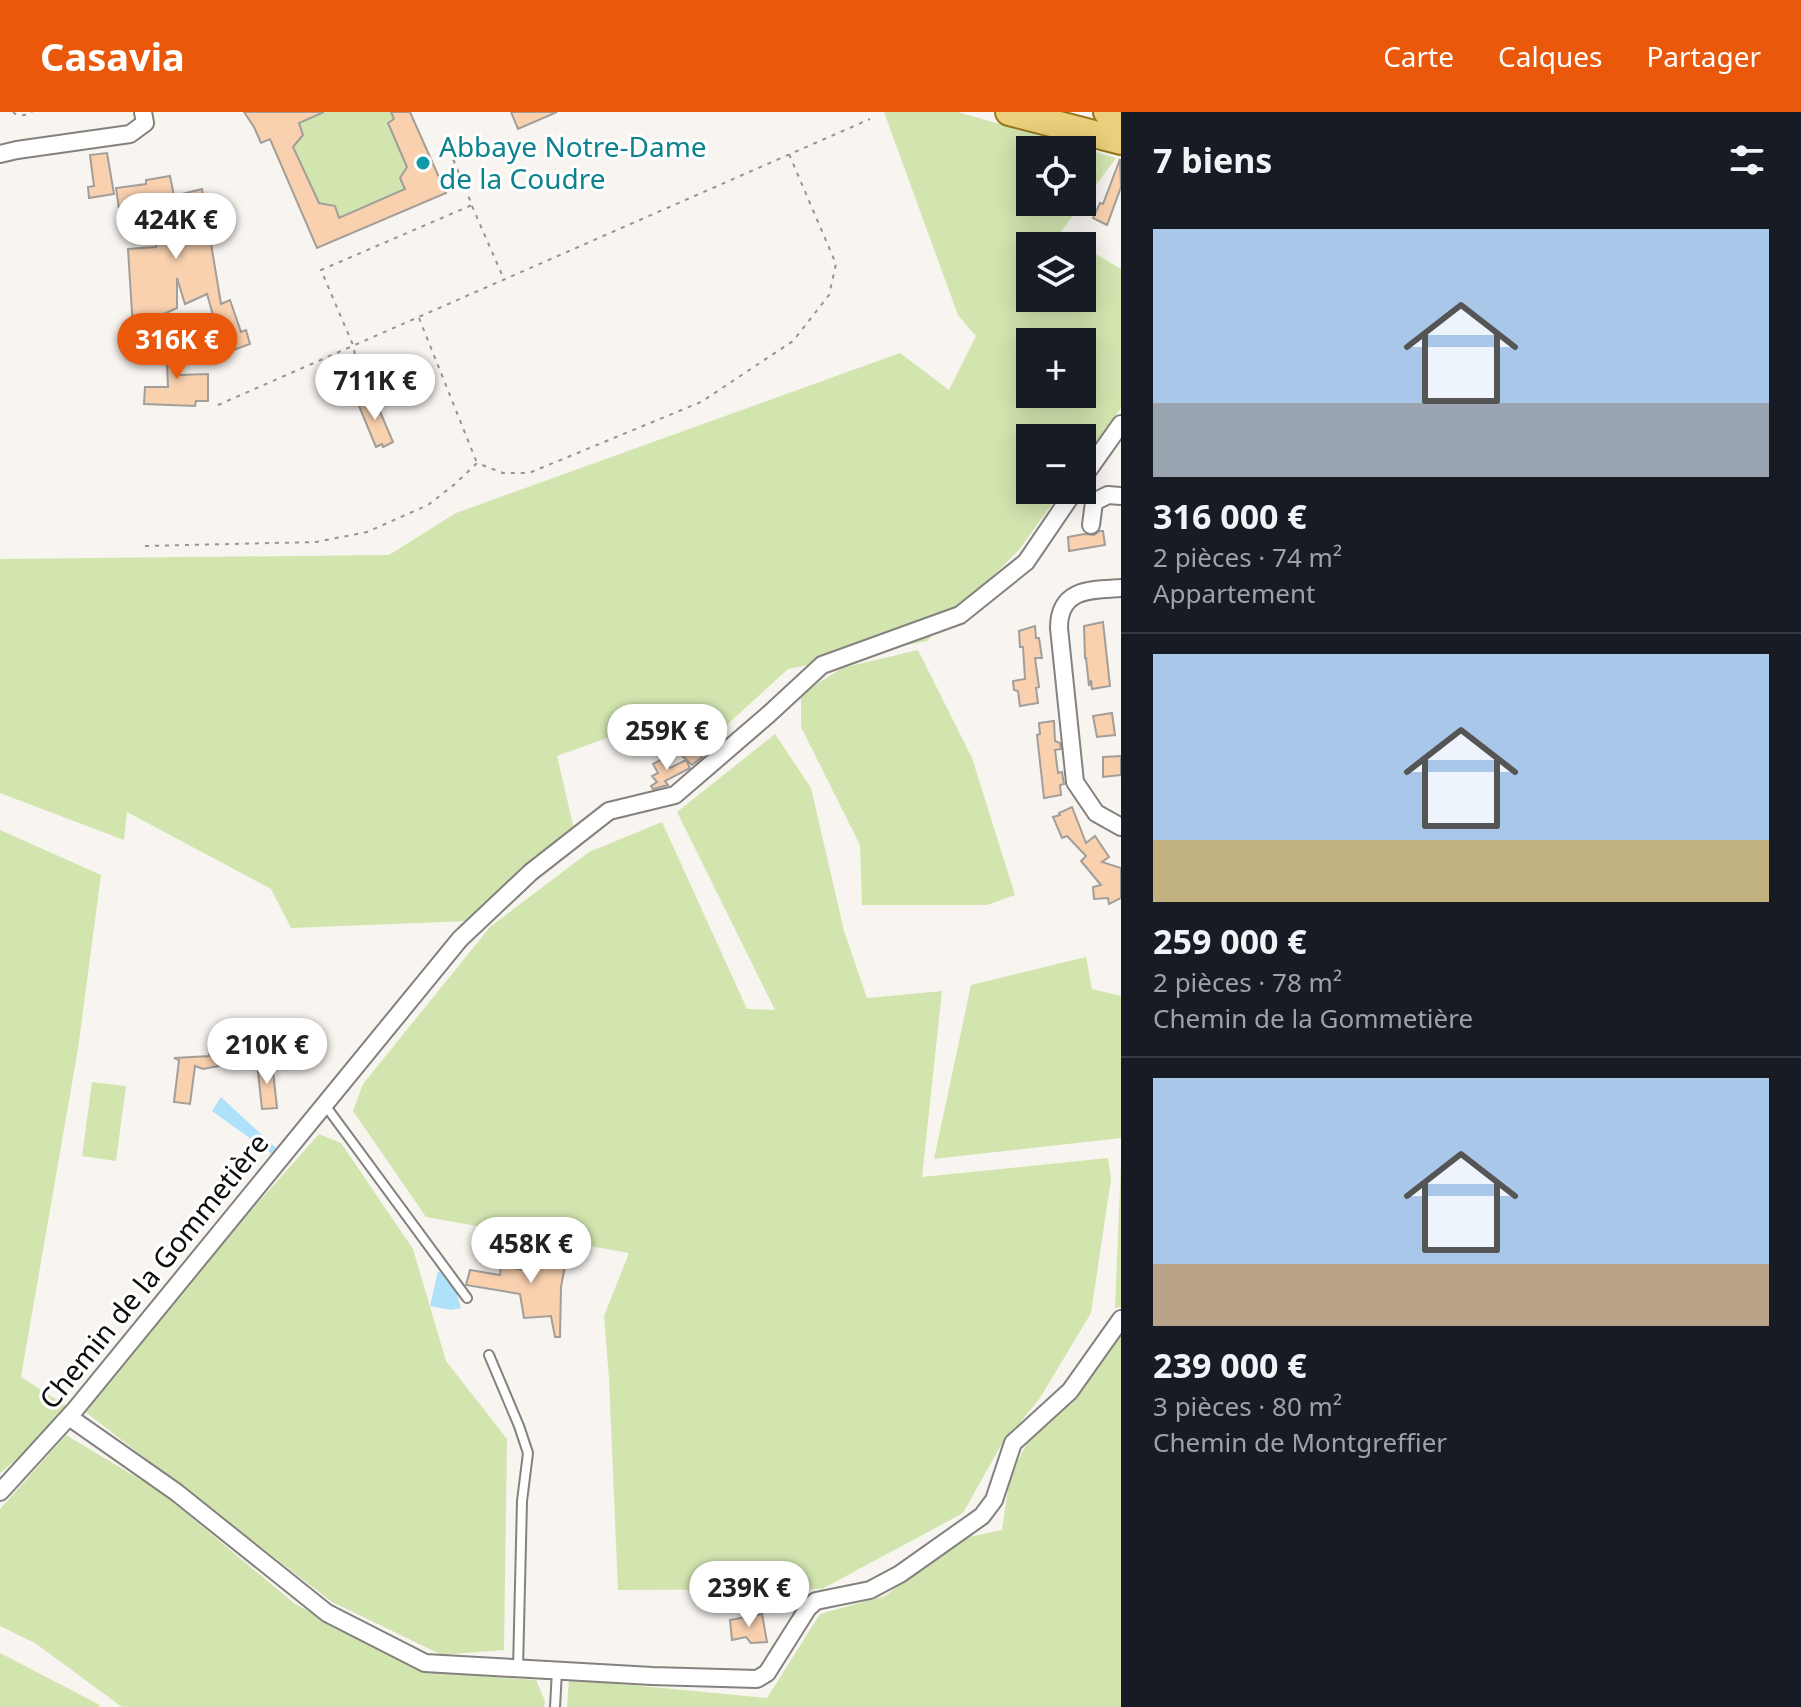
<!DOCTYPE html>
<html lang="fr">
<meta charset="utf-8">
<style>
:root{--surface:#171b24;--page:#242831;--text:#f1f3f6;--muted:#9ea1a6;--line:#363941;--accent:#ea580c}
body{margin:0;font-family:"Noto Sans",sans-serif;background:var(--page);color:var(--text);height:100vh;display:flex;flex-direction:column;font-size:30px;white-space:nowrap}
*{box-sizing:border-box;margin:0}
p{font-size:26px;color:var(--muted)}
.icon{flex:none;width:44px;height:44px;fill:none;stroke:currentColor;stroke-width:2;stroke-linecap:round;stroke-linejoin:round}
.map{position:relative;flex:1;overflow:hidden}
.details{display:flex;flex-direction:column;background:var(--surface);width:680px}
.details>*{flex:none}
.fabs{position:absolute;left:1016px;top:24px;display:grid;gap:16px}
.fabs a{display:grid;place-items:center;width:80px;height:80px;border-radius:0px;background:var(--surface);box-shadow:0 4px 20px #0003;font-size:40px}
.price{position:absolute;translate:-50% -68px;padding:0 18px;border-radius:28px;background:#fff;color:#222;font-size:26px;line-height:52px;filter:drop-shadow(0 2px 4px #0008)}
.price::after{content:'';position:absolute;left:50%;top:48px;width:24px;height:18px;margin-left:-12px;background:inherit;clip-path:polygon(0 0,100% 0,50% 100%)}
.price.active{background:var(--accent);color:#fff}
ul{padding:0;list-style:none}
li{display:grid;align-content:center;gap:16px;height:424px;padding:0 32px}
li+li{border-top:2px solid var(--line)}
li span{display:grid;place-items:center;height:248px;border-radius:0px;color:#555}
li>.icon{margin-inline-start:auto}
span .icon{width:144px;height:144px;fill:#fffc;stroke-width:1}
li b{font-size:34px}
h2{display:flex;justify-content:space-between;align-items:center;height:96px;padding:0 32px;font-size:34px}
header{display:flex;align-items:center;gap:48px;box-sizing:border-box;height:112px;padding:0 40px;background:var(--accent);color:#fff}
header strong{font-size:38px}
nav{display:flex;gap:44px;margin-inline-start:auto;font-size:28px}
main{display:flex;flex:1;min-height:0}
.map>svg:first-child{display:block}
.green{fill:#d2e5af;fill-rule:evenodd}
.water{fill:#ade2fa}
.building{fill:#f9d1af;stroke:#a29e9a;stroke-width:2}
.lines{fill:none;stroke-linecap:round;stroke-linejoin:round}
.service-casing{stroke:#85817e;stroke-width:12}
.minor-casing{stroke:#85817e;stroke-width:20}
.primary-casing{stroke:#95761c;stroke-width:30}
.path{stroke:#969491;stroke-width:2;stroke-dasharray:4 6;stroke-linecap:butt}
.service{stroke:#fff;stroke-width:8}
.minor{stroke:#fff;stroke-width:16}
.primary{stroke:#ebcf7c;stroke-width:26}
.culture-dot{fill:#0f9aa8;stroke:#fff;stroke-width:3}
.labels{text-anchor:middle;stroke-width:6;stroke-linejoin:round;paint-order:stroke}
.culture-label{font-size:28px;fill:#0d838f;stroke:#fff;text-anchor:start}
.street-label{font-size:28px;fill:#0e0d0c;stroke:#fff}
</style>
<header>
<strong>Casavia</strong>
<nav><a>Carte</a><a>Calques</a><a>Partager</a></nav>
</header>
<main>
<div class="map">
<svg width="1121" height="1595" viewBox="0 0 1121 1595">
<rect width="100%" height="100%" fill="#f8f4f0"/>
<!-- green -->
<path class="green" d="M325 0H391L394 7 388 11 415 72 328 110 285 17Z
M884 0H958L1116 46 1060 121 1082 134H1030V186H1082V134L1121 157V296L1082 350V326H1030V378H1062L1019 438 927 529 788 557 717 622 648 611 557 644 574 717 470 809 291 816 271 777 127 700 124 728 0 681V447L389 443 456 401 900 241 949 278 976 224 958 203ZM1030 38H1082V90H1030ZM1030 230H1082V282H1030Z
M918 538 972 646 1015 783 987 793H862L860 733 801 615V582L842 556Z
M775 622 811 676 844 819 867 886 942 879 922 1065 1108 1046 1111 1067 1091 1201 1040 1286 1000 1335 963 1401 822 1477 618 1478 609 1267 604 1204 629 1141 426 1105 353 999 363 972 490 815 589 740 662 710 747 897 775 898 677 700Z
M0 718 101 763 78 937 21 1265 74 1299 0 1361Z
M1086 845 1092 877 1121 884V1026L934 1047 971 873Z
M92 970 126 974 116 1049 82 1044Z
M319 1022 341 1031 413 1137 446 1249 507 1327 504 1538 442 1543 332 1490 84 1299 241 1110Z
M1121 1051V1195L1115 1196Z
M1121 1223V1595H567L569 1567 767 1586 820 1502 885 1484 959 1427 1002 1418 1010 1364 1033 1320 1073 1288Z
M66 1323 161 1380 295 1492 425 1560 536 1568 545 1589 544 1595H122L35 1531 0 1514V1397Z
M0 1541 100 1593 99 1595H0Z"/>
<!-- water -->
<path class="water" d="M221 985 276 1036 272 1042 212 999Z
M438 1159C452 1166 457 1181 461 1196L451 1198 430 1194Z"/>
<!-- building -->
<path class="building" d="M244 0H324L299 11 303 23 293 35 319 91 335 94 339 106 405 77 400 66 407 55 388 11 394 7 391 0H410L446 81 317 136 270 27 261 31 254 15Z
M511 0H557L518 17Z
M107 41 114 82 89 86 88 75 94 74 90 43Z
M1120 47 1121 75 1107 113 1093 106 1100 91 1103 92Z
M170 64 174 84 202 77 221 192 230 188 241 220 246 218 250 232 204 249 199 234 212 230 204 206 213 203 207 182 185 192 177 166V196L133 216 128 137 156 135 153 112 122 117 116 76 146 72V68Z
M178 217V263L208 262V289H196L195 294 144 292 145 275H168L167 251H164V222Z
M373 283 393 330 383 335 382 332 376 335 357 289Z
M1100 419H1103L1105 433 1069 439 1068 425 1084 422 1094 423Z
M1103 510 1110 574 1092 577 1091 568 1089 574 1086 546H1085L1084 514Z
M1035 514 1036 526H1039L1042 546H1035L1039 575 1036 576 1038 591 1020 594 1018 579 1014 578 1013 569 1025 567 1023 535H1020L1019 519Z
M1112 601 1115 623 1097 625 1093 604Z
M1054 609 1055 629 1060 631 1061 637 1055 638 1058 661 1062 660 1064 672 1060 673 1061 683 1044 686 1037 623 1040 622 1039 611Z
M668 622 702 645 692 653 664 627Z
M1121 644V663L1103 665V645Z
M664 646 670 656 686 648 690 656 665 669 668 673 653 677 651 674 657 670 652 664 658 661 653 652Z
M1072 695 1086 731 1095 724 1109 745 1102 750 1121 756V786L1109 792 1108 786 1094 787 1093 775 1101 773 1081 749 1086 744 1067 724 1062 726 1053 705 1060 703 1059 701Z
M255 934 256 947 203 957 195 954 190 992 174 990 179 948 174 946 210 944 209 942Z
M272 950 277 996 262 997 257 951Z
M528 1137 567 1143 561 1175 560 1225H555L551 1204 524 1206 520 1182 466 1173 470 1158 500 1163 501 1154 525 1158Z
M762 1502 767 1530 751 1531 746 1525 732 1528 730 1508Z"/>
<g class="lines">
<!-- service casing -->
<g class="service-casing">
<path id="service" d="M325 993 467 1186
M489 1243 519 1314 528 1341 522 1389 518 1557
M555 1595 557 1559"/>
</g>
<!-- minor casing -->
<g class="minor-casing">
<path id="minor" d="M0 42 17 38 130 22 145 11 143 0
M1082 367 1121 312
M1091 413 1094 390 1108 383 1121 384
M1121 476C1091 478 1059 476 1059 516L1075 670 1096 701 1121 715
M69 1305 176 1380 327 1501 425 1551 652 1564 757 1567 767 1561 808 1496 816 1489 870 1478 900 1462 982 1404 994 1388 1013 1331 1070 1279 1121 1207
M0 1380 74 1299 460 827 531 760 609 699 675 683 769 602 822 553 960 503 1026 450 1075 378"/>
</g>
<!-- primary casing -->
<g class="primary-casing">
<path id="primary" d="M1009 0 1121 29
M1107 0 1121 4"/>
</g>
<!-- path -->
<path class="path" d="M13 0C17 5 24 3 30 2L32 0
M472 94 503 165
M419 206 477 351
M363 281 353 233 321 158 472 93 444 25
M218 293 870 7
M145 434 316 430 367 420 428 393 455 372 477 351 503 361H529L701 290 793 229 829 183 836 152 789 42"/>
<!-- service -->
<use href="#service" class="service"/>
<!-- minor -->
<use href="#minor" class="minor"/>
<!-- primary -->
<use href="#primary" class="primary"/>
</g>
<!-- markers -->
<circle class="culture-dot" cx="423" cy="51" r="8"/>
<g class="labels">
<!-- culture labels -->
<g class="culture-label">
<text x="439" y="45">Abbaye Notre-Dame<tspan x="439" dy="32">de la Coudre</tspan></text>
</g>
<!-- street labels -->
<g class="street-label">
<text transform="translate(154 1159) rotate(-51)" y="10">Chemin de la Gommetière</text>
</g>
</g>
</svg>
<div class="fabs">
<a><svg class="icon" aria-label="locate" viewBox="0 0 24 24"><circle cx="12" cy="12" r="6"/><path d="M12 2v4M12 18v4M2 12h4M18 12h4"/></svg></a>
<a><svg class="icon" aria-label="layers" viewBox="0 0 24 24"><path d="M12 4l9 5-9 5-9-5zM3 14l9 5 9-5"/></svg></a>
<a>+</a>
<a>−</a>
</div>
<b class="price" style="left:176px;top:149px">424K €</b>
<b class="price active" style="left:177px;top:269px">316K €</b>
<b class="price" style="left:375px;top:310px">711K €</b>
<b class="price" style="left:667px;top:660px">259K €</b>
<b class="price" style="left:267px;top:974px">210K €</b>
<b class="price" style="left:531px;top:1173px">458K €</b>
<b class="price" style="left:749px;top:1517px">239K €</b>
</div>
<section class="details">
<h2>7 biens<svg class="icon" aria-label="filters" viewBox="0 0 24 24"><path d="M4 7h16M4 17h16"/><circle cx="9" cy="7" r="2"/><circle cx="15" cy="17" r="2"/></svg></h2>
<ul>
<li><span style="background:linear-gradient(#a9c7e8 70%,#9aa5b1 0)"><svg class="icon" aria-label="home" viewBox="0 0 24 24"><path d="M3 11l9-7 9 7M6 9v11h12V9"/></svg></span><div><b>316 000 €</b><p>2 pièces · 74 m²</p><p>Appartement</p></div></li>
<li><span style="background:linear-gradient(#a9c7e8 75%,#c2b280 0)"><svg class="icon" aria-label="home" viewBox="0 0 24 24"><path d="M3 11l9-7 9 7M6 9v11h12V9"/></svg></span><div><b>259 000 €</b><p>2 pièces · 78 m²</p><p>Chemin de la Gommetière</p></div></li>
<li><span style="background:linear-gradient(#a9c7e8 75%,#b9a48a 0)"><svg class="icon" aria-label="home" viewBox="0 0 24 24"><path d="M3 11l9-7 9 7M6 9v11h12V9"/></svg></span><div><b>239 000 €</b><p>3 pièces · 80 m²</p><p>Chemin de Montgreffier</p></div></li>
</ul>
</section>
</main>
